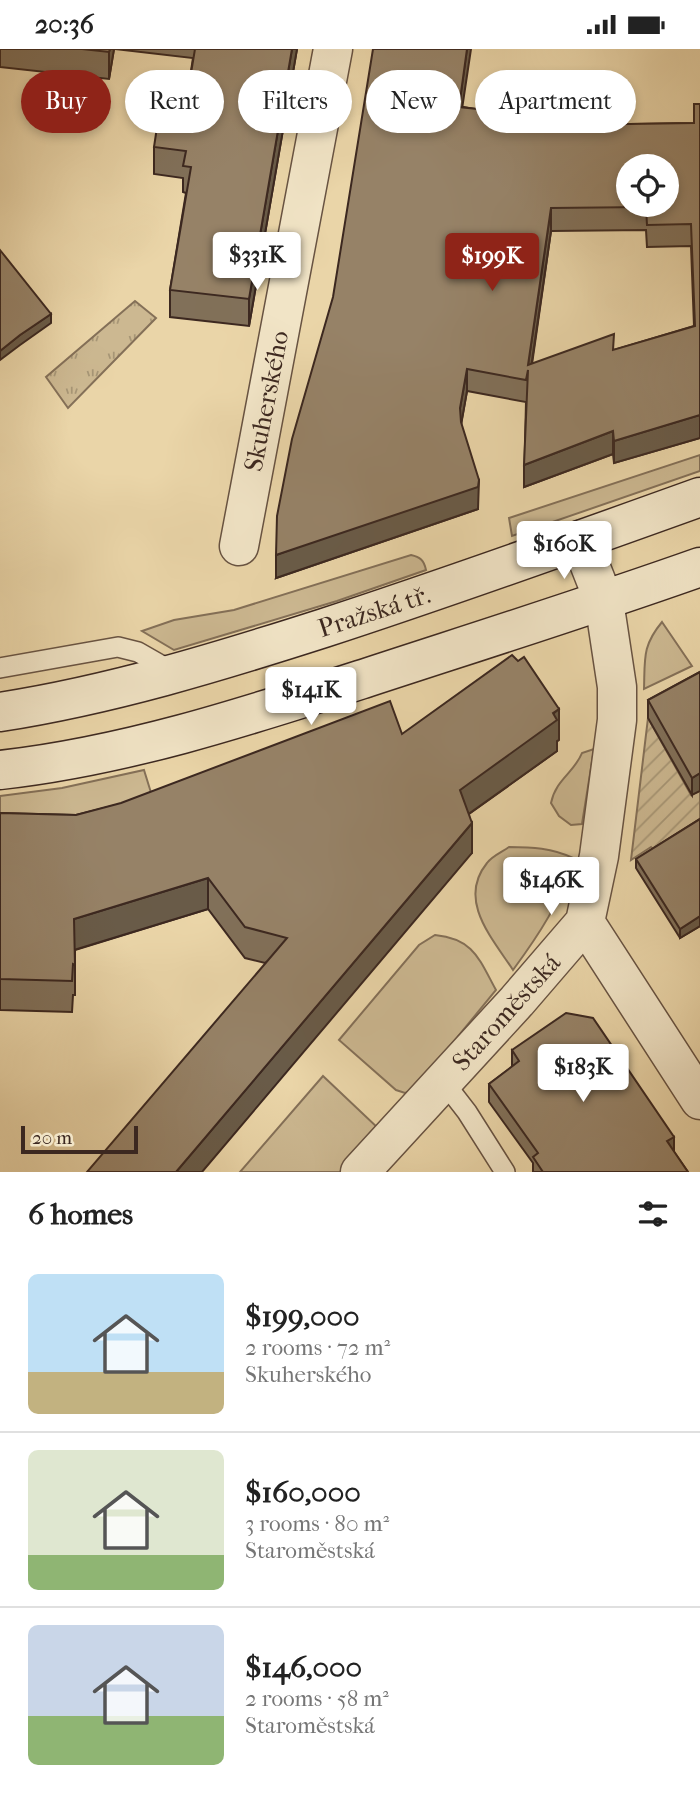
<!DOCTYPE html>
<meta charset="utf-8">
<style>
:root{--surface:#fff;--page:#f2f2f2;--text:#222;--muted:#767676;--line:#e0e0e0;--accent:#8f2418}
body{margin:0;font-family:"IM FELL French Canon",serif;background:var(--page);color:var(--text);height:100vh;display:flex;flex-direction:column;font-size:26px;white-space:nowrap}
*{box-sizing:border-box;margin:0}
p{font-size:23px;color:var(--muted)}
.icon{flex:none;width:38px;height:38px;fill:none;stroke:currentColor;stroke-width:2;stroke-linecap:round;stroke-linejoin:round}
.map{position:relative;height:1123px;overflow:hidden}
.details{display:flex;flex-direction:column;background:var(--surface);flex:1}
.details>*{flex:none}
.top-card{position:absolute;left:21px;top:21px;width:658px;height:63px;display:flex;gap:14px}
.buttons{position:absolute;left:616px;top:105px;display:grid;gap:14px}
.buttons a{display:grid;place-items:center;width:63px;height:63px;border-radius:50%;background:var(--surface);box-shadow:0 4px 10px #0003;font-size:35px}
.scale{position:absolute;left:21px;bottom:18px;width:117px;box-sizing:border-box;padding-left:7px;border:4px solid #3c2820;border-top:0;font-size:19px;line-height:24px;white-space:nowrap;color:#3c2820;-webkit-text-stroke:5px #f1e4c6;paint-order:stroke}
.price{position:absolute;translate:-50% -60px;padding:0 16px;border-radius:7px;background:#fff;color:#222;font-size:23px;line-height:46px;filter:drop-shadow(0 2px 4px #0008)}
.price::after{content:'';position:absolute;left:50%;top:42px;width:21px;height:16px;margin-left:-10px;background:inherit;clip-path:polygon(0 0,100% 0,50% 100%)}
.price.selected{background:var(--accent);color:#fff}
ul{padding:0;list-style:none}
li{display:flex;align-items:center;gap:21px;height:175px;padding:0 28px}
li+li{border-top:2px solid var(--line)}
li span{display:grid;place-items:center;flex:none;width:196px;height:140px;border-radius:10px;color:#555}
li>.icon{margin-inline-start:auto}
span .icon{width:84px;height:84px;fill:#fffc;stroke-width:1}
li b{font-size:30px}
h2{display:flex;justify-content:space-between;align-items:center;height:84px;padding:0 28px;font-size:30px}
.pill{padding:0 24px;border-radius:32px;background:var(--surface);box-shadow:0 4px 10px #0003;font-size:24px;line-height:63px}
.pill.selected{background:var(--accent);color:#fff}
.status{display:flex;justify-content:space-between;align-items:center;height:49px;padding:0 35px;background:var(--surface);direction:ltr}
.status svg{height:19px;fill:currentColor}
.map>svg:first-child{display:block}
.grass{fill:#ccb891;stroke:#847058;stroke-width:2}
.park{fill:url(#park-tufts);stroke:#847058;stroke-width:2}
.garden{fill:url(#garden-furrows);stroke:#847058;stroke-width:2}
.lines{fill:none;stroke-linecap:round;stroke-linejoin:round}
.lane-casing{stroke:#685342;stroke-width:22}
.street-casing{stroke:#685342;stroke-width:41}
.secondary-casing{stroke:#3c2820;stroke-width:41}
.lane{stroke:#f1e4c6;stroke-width:19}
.street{stroke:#f1e4c6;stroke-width:38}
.secondary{stroke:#f1e4c6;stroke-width:38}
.wall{fill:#817059;stroke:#3c2820;stroke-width:2;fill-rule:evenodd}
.shaded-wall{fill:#695b48;stroke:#3c2820;stroke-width:2}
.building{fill:#968267;stroke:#3c2820;stroke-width:2;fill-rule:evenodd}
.labels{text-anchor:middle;stroke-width:6;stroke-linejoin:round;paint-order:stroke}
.street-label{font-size:26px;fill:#3c2820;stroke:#f1e4c6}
</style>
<div class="status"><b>20:36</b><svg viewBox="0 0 49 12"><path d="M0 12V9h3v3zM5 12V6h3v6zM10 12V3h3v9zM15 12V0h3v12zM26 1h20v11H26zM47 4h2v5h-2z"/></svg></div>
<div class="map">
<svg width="700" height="1123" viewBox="0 0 700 1123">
<defs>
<pattern id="park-tufts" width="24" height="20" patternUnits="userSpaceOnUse" patternTransform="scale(1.75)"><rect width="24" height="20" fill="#ccb891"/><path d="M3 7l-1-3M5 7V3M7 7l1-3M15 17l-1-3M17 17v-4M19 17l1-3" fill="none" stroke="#a79676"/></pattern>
<pattern id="garden-furrows" width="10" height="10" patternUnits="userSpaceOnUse" patternTransform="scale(1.75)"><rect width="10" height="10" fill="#ccb891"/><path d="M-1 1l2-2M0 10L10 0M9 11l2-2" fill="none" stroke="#a79676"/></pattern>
</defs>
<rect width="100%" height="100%" fill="#ead5a8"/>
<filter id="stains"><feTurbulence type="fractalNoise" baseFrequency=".00286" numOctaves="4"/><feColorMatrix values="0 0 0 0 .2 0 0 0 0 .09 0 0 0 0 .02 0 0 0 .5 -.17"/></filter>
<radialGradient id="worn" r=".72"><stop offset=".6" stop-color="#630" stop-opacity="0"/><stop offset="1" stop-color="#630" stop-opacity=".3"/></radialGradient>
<!-- grass -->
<path class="grass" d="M700 406V422L512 487 509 469Z
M411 506C420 508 424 511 426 521L337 552 174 601 142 582 174 571 234 561Z
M662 573 692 617 644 640C645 610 642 597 662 573Z
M594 700 582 775 571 776 559 767 551 754C556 730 574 724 582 704Z
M144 721 153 750 71 777 0 775V747L62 739Z
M509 798C532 798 552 799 573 809 563 850 538 887 513 921 492 889 457 851 487 814 492 807 502 803 509 798Z
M435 886C474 890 479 910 496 941L414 1041 405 1044 396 1041 339 991 419 896Z
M323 1027 379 1080 340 1123H240Z"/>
<!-- park -->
<path class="park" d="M135 252 156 269 68 359 46 328Z"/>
<!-- garden -->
<path class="garden" d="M648 669 691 746 700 742V779L657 806 651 798 631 811Z"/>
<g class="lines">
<!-- lane casing -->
<g class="lane-casing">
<path id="lane" d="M0 619 118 598 138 603 173 623
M443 1032 467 1063 505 1123"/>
</g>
<!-- street casing -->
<g class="street-casing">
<path id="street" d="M239 497 333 0
M585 873 700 1051
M360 1123 517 952 585 873 599 807 617 671V638L604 552 580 491"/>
</g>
<!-- secondary casing -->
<g class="secondary-casing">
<path id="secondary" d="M0 663C110 646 218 613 324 579 450 538 575 493 700 448
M0 721C126 707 248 667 369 628 479 592 590 557 700 518"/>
</g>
<!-- lane -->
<use href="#lane" class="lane"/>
<!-- street -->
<use href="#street" class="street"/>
<!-- secondary -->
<use href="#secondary" class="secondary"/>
</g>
<!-- wall -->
<path class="wall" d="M0 0H114L109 30 0 18Z
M115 0H297L249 277 170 268V241L186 144 183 143V129L154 125V98L187 48 193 9Z
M700 55V389L614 414 613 405 524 438 526 353 467 342 461 375 478 460 276 529 463 58 566 76 694 74ZM646 181 647 198 691 197 694 277 614 301 532 315 551 182Z
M700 623 692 746 648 669V651Z
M402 685 559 691 557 692V702L469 765 472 804 265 914 245 909 208 860 75 901V946H73L72 963 0 961V764L76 766Z
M700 770V877L680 889 636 819V810Z
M512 1001 674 1103 688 1123H533V1114L489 1053V1035L512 1018Z"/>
<!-- shaded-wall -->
<path class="shaded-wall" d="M110 0H114L109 30V3Z
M292 0H297L249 277V250Z
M467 0H471L459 80V58Z
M551 159V182L528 339V316Z
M51 265V274L20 296 0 311V302L20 286Z
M467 320V342L460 382V359Z
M700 366V389L614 414V392Z
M613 382V405L524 438V416Z
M479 431 478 460 276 529V506Z
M559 660V691L557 692V702L460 771V741Z
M700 724V742L692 746V729Z
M472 774V804L202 1123H176Z
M208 829V860L74 901V870Z
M700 867V877L680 889V880Z
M674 1088V1105L667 1092Z"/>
<!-- building -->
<path class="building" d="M82 0H110L109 3Z
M195 0H292L249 250 170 241 191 118 183 117 186 102 154 98 162 45 187 48Z
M373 0H467L459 58 566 69 565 76 694 74V55H700V366L614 392 613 382 524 416 528 321 526 331 467 320 460 359 461 373 479 431 478 438 276 506 277 467 292 390 333 248ZM628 117H667V156H628ZM646 158 647 176 691 175 695 277 613 301 614 285 528 316 551 159Z
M0 201 51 265 20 286 0 302Z
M512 606 518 612 524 608 559 660 553 664 557 671 460 741 472 774 176 1123H87L287 889 245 878 208 829 74 870 75 916 73 915 72 932 0 930V764L76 766 121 754 390 652 402 685Z
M700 623V724L692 729 648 651Z
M700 770V867L680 880 636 810Z
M566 964 593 969 674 1088 667 1092 688 1123H543L533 1108 538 1104 489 1035 519 1012 512 1001Z"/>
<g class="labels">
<!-- street labels -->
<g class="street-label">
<text transform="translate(266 352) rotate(-79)" y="9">Skuherského</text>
<text transform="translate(374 562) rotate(-18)" y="9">Pražská tř.</text>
<text transform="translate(506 963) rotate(-48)" y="9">Staroměstská</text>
</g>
</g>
<rect width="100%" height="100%" filter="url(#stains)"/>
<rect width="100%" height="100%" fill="url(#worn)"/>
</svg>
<div class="buttons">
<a><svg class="icon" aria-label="locate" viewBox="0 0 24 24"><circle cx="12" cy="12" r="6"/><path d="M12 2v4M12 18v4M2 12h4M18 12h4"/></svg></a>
</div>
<div class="scale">20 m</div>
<b class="price" style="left:257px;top:243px">$331K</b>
<b class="price selected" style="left:492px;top:244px">$199K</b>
<b class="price" style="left:564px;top:532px">$160K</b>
<b class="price" style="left:311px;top:678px">$141K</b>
<b class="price" style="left:551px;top:868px">$146K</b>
<b class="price" style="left:583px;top:1055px">$183K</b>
<div class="top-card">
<a class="pill selected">Buy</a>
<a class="pill">Rent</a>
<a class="pill">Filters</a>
<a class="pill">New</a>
<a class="pill">Apartment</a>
</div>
</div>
<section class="details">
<h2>6 homes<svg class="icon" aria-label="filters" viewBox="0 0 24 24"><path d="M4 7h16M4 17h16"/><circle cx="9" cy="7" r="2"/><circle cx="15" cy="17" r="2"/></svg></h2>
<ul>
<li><span style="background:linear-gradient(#bfe0f5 70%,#c2b280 0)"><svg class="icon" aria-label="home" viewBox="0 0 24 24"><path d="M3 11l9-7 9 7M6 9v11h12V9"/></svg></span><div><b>$199,000</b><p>2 rooms · 72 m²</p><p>Skuherského</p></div></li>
<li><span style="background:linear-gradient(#dfe7d0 75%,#8fb573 0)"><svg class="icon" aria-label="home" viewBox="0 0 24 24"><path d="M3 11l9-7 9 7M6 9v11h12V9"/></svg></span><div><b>$160,000</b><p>3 rooms · 80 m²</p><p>Staroměstská</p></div></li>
<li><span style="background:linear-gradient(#c9d6e8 65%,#8fb573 0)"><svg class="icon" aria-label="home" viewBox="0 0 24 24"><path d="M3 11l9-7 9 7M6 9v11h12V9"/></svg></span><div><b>$146,000</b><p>2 rooms · 58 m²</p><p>Staroměstská</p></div></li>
</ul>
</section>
